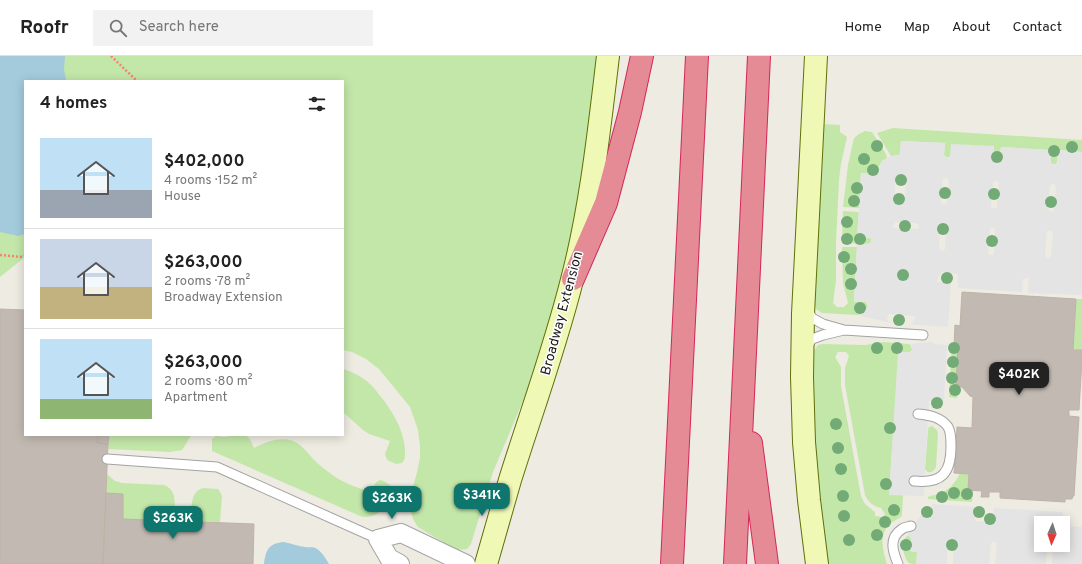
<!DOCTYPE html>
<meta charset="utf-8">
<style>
:root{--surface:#fff;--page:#f2f2f2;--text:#222;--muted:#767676;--line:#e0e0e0;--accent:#0f766e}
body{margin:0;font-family:Overpass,sans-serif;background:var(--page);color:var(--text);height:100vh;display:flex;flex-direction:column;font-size:15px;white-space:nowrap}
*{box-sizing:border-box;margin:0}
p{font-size:13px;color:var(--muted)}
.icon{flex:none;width:22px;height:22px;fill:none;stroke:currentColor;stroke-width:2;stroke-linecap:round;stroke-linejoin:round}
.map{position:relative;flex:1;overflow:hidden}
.drawer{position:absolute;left:24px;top:24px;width:320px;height:356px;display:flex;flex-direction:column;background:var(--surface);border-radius:0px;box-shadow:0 2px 10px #0003}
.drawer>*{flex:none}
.needle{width:26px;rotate:183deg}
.controls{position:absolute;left:1034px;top:460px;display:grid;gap:8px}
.controls a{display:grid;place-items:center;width:36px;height:36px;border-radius:0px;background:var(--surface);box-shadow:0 2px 10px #0003;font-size:20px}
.price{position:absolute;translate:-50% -34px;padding:0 9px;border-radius:8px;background:var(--accent);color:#fff;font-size:13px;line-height:26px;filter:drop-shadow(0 1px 2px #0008)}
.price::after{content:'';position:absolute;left:50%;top:24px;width:12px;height:9px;margin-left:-6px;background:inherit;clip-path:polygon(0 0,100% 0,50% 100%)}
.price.active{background:#222;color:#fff}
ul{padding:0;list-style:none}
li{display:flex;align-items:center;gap:12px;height:100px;padding:0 16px}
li+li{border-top:1px solid var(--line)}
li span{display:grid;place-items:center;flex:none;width:112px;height:80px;border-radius:0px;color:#555}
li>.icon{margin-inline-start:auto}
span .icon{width:48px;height:48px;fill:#fffc;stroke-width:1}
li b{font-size:17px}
h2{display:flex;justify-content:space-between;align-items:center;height:48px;padding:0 16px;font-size:17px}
header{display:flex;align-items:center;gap:24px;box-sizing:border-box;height:56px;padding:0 20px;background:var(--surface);border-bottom:1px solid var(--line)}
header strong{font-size:19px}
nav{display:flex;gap:22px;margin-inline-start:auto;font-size:14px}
.search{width:280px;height:36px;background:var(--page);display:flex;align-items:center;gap:10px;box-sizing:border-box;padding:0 14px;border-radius:0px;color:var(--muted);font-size:15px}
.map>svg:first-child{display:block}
.grass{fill:#c3e7a9;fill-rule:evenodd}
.parking{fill:#e4e4e4;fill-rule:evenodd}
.water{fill:#a3cbdb}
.building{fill:#c2bab2;stroke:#bfb2a5}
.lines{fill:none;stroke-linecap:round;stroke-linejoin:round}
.service-casing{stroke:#a3a3a3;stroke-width:11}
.minor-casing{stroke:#a3a3a3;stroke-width:20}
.secondary-casing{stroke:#5e7007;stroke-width:24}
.motorway-casing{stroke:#d42757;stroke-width:24}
.path{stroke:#f6826b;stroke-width:2.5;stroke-dasharray:2 2;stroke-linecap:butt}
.service{stroke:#fff;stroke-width:9}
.minor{stroke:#fff;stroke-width:18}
.secondary{stroke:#f0f8b6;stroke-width:22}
.motorway{stroke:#e48b96;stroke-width:22}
.tree{fill:#72ab76}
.labels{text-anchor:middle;stroke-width:3;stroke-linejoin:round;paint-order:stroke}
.street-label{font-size:14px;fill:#1c1c1c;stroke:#fff}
</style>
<header>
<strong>Roofr</strong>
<div class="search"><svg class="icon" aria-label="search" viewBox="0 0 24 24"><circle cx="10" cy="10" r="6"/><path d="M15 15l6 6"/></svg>Search here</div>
<nav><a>Home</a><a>Map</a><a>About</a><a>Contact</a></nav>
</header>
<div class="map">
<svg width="1082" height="508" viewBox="0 0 1082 508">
<rect width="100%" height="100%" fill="#eeebe2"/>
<!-- grass -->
<path class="grass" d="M0 0H597L588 75 578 146 560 233 533 321 493 416 471 488 467 493 457 494 426 476 418 471 413 463 410 452V442L417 416 420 402V390L418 374 410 351 379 313 366 303 352 296 343 294V25H25V201L0 221Z
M823 68 840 69V76L847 81 841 108 839 124 836 186V225L833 247 837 251H844L848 247 843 227 842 191H857L854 245 866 246 868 250 864 257 857 259 822 257 816 253 814 248Z
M893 72 1082 84V96L1058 94 1057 106 1056 108H1052L1051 106V94L1001 91 999 104 997 105 994 104V91L951 99 949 101H946L944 99 945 87 901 85 900 97 899 99 891 100 877 77Z
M865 75 872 76 886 98 887 102 882 105 875 118 861 117 859 152 843 151 848 109 854 82 859 78Z
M843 155 859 156 857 181 871 182V186L869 188 842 187Z
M1076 243H1082V294H1073Z
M883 286 909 288 911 290 912 294 910 296H899L889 438 903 439 902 459 901 461C898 463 893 465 890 468 878 479 883 495 887 508H828L824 481 815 400 813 333V296L818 289 822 288 865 289ZM838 296H846L849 300 845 312V329L865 439C869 447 873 450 881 452L885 458 883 461 875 460V456L865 448 861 440 841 330V311L835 301Z
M952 289 958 290 956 330H958L957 342 949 341Z
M343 313C353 316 363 321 370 328 375 332 378 338 382 342 394 358 403 373 405 393 405 398 406 403 402 407L396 408 387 404 385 398 390 385 369 378 363 374 343 356Z
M932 370 937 374 938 378 936 411C934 416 928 419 925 413L928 374 929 371Z
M109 379H191L189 383 182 394 170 396 108 393Z
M239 379C250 379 250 383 254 392 268 385 286 378 300 389 305 393 309 398 313 403 319 409 327 415 334 420 345 428 359 432 371 436 377 424 378 420 391 430V432C389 448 378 465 360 460L212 395V383L216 380 224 381Z
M960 417 969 418 968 434 973 435 972 446 928 443V441C932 439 936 439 940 438 949 434 956 426 960 417Z
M107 418 115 425 122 427 164 429C179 435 174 451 174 465L123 463V438L106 437Z
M203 432 218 433 220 436 222 440 220 466 191 465C192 453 189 436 203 432Z
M907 480H909L911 482 910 495 918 496 916 508C913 508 911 508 909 507 905 504 902 491 902 486Z"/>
<!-- parking -->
<path class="parking" d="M901 85 945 87 944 99 946 101H950L951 88 994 90V104L997 105 999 104 1000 102 1001 91 1051 94V106L1052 108H1056L1057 106 1058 94 1082 96V239L1028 237 1029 223 1028 222 1023 223 1022 236 958 232V218L942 216 938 221 937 226 951 228 948 271 908 268H911L914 264 915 261 913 260 889 258 888 259 887 263 888 265 892 267 857 259 864 257 868 250 866 246H854L857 187 869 188 871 186V183L870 182 857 181 861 117 875 118 882 105 891 100 899 99 900 97ZM899 119H904L906 121 905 145 902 146H896L895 143V122ZM943 122H947L949 124 947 147 946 149 943 148 941 146ZM994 125H997L999 127 997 150 996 152H992L991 150 993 127ZM1051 128H1054L1056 131 1054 154 1053 156 1050 155 1048 153 1050 130ZM896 166 916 167 918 168 919 172 918 173 894 172 893 169ZM943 169H945L946 171 945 193 943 196 940 194 939 192 940 171ZM991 172H994L995 174 994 198 993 199H989L988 197 990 173ZM1047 175H1051L1053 177 1051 200 1050 202H1046L1045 200Z
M932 286 934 288 947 289 944 345H929L925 413 924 440 889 439 898 296H910L912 295V292L909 288Z
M932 448 976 451 975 463 976 465 986 466 991 467 993 465 994 452 1063 456 1062 467H1041V489H1063V470L1082 471V508H1052L1053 491 1052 490H1048L1047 491 1046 508H995L997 488 995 486H992L991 487 989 508H953L954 484 953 483H949L948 484 947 508H916L917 496 910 495 911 482 909 480H907L923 456 925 461 931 462 932 460Z"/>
<!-- water -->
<path class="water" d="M0 0H65L64 13 66 25H25V178L18 180 0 176Z
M283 486C290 487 297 490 305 491 309 492 313 490 317 493 322 496 326 503 329 508H264C266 494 268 488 283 486Z"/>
<!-- building -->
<path class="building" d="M962 236 1076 243 1073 294H1082V303L1079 354H1069V360L1079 361 1074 440H1073L1072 443H1065V446L1000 442V436H989V441H981L982 435 968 434 969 418 954 417 957 371 972 372 973 341 970 340 962 331 956 330 958 290H954L955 269 960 270Z
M0 253 25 254V379H98L97 387 108 388 103 508H0Z
M98 379H109L108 388 97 387Z
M106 437 123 438V463L254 468 253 508H103Z"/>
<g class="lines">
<!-- service casing -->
<g class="service-casing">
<path id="service" d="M808 254 812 262 823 268 844 274 923 279
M806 292 812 283 823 279 844 274
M107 403 217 411 378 483
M914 425C942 428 951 417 951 390 951 384 951 376 948 371 941 361 929 359 918 358
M898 508C893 496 888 482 902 473 904 471 908 471 911 470"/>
</g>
<!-- minor casing -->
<g class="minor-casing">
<path id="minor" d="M400 508 389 502 378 483 401 477 466 508"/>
</g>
<!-- secondary casing -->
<g class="secondary-casing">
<path id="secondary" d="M816 0 803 258 802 321 804 386 809 444 817 508
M486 508C494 480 502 452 510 424 531 357 555 292 572 224 591 151 599 75 608 0"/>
</g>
<!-- motorway casing -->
<g class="motorway-casing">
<path id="motorway" d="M573 223 606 147 630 56 642 0
M751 387 767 508
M672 508 697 0
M735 508 759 0"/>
</g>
<!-- path -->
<path class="path" d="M111 0 137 25
M0 199 22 201 25 200"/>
<!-- service -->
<use href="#service" class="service"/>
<!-- minor -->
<use href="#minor" class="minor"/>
<!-- secondary -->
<use href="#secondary" class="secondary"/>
<!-- motorway -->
<use href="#motorway" class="motorway"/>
</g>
<!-- trees -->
<g class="tree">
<circle cx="877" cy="90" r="6"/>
<circle cx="1072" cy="91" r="6"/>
<circle cx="1054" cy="95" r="6"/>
<circle cx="997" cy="101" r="6"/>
<circle cx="864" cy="103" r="6"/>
<circle cx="873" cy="114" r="6"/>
<circle cx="901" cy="124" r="6"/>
<circle cx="857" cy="132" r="6"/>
<circle cx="945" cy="137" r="6"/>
<circle cx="994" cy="138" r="6"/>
<circle cx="899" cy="143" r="6"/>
<circle cx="854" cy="145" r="6"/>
<circle cx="1051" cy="146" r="6"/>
<circle cx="847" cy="166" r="6"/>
<circle cx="905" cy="170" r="6"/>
<circle cx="943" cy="173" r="6"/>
<circle cx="847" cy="183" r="6"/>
<circle cx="860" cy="183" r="6"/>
<circle cx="992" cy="185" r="6"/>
<circle cx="844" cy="201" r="6"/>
<circle cx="851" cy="213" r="6"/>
<circle cx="903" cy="219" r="6"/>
<circle cx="947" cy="222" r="6"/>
<circle cx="851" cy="228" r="6"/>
<circle cx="860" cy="252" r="6"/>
<circle cx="899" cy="264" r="6"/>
<circle cx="877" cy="292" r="6"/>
<circle cx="897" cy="292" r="6"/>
<circle cx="954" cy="292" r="6"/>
<circle cx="953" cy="306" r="6"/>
<circle cx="952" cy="322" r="6"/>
<circle cx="955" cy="334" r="6"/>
<circle cx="937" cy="347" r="6"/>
<circle cx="836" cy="368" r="6"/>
<circle cx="890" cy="372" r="6"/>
<circle cx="838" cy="392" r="6"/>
<circle cx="841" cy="413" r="6"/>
<circle cx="886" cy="428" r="6"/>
<circle cx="954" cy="437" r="6"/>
<circle cx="967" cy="438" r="6"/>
<circle cx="843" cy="440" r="6"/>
<circle cx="942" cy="441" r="6"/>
<circle cx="894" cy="454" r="6"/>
<circle cx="927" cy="456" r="6"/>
<circle cx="979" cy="456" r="6"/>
<circle cx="844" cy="460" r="6"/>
<circle cx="990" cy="463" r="6"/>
<circle cx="885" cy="466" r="6"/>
<circle cx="877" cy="479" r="6"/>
<circle cx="849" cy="484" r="6"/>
<circle cx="906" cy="489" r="6"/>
<circle cx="952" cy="489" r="6"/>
</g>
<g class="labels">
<!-- street labels -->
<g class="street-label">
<text transform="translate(561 257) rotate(-75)" y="5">Broadway Extension</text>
</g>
</g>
</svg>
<div class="controls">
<a><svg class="needle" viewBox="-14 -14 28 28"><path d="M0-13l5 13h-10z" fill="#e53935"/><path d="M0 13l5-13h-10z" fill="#767676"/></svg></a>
</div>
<b class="price active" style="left:1019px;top:340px">$402K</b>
<b class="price" style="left:482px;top:461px">$341K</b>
<b class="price" style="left:392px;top:464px">$263K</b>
<b class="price" style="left:173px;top:484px">$263K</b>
<section class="drawer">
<h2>4 homes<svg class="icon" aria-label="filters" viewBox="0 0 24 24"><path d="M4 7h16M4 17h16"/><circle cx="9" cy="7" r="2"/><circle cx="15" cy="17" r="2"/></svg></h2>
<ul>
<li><span style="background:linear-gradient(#bfe0f5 65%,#9aa5b1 0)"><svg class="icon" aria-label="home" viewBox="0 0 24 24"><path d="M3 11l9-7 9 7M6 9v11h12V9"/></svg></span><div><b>$402,000</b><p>4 rooms · 152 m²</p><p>House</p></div></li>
<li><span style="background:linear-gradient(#c9d6e8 60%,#c2b280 0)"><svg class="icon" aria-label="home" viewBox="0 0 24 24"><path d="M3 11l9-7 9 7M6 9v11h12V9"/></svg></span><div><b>$263,000</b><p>2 rooms · 78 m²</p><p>Broadway Extension</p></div></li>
<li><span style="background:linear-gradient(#bfe0f5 75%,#8fb573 0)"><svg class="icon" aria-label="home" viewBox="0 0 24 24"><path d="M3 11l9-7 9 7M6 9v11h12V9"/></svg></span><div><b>$263,000</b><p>2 rooms · 80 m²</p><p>Apartment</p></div></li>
</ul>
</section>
</div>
